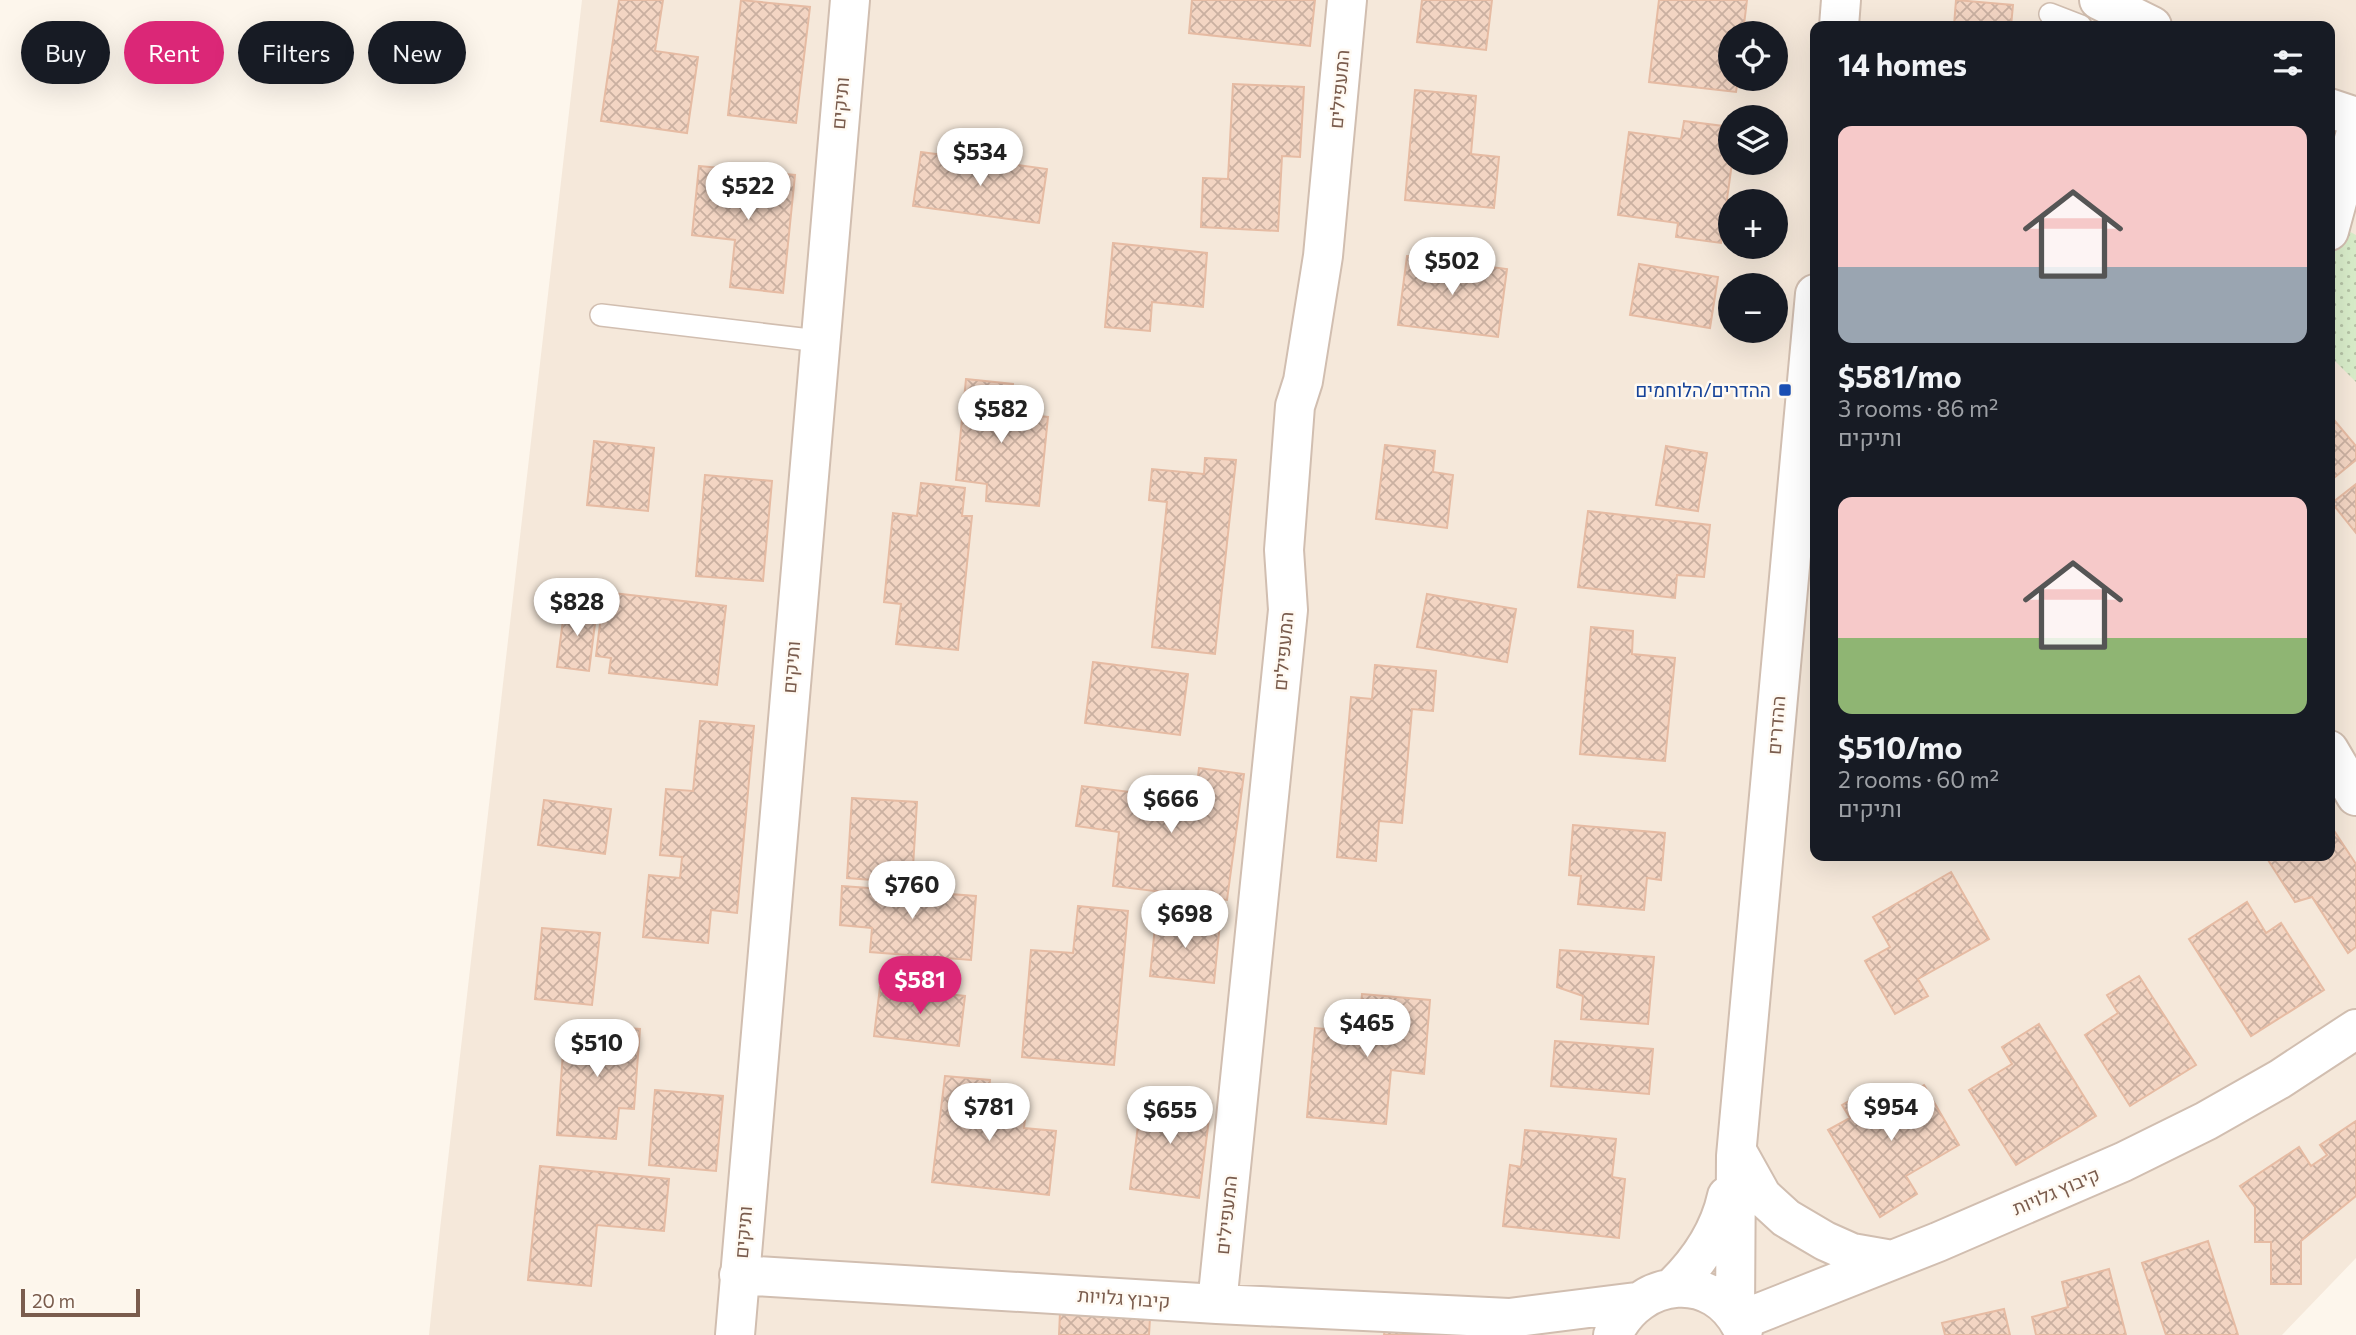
<!DOCTYPE html>
<meta charset="utf-8">
<style>
:root{--surface:#171b24;--page:#242831;--text:#f1f3f6;--muted:#9ea1a6;--accent:#db2777}
body{margin:0;font-family:Commissioner,Heebo,sans-serif;background:var(--page);color:var(--text);height:100vh;display:flex;flex-direction:column;font-size:26px;white-space:nowrap}
*{box-sizing:border-box;margin:0}
p{font-size:23px;color:var(--muted)}
.icon{flex:none;width:38px;height:38px;fill:none;stroke:currentColor;stroke-width:2;stroke-linecap:round;stroke-linejoin:round}
.map{position:relative;flex:1;overflow:hidden}
.panel{position:absolute;left:1810px;top:21px;width:525px;height:840px;display:flex;flex-direction:column;background:var(--surface);border-radius:14px;box-shadow:0 7px 28px #0002}
.panel>*{flex:none}
.guide{position:absolute;left:21px;top:21px;width:665px;height:63px;display:flex;gap:14px}
.fabs{position:absolute;left:1718px;top:21px;display:grid;gap:14px}
.fabs a{display:grid;place-items:center;width:70px;height:70px;border-radius:50%;background:var(--surface);box-shadow:0 7px 28px #0002;font-size:35px}
.scale{position:absolute;left:21px;bottom:18px;width:119px;box-sizing:border-box;padding-left:7px;border:4px solid #7a5c4d;border-top:0;font-size:19px;line-height:24px;white-space:nowrap;color:#7a5c4d;-webkit-text-stroke:5px #fffaf3;paint-order:stroke}
.price{position:absolute;translate:-50% -60px;padding:0 16px;border-radius:24px;background:#fff;color:#222;font-size:23px;line-height:46px;filter:drop-shadow(0 2px 4px #0008)}
.price::after{content:'';position:absolute;left:50%;top:42px;width:21px;height:16px;margin-left:-10px;background:inherit;clip-path:polygon(0 0,100% 0,50% 100%)}
.price.selected{background:var(--accent);color:#fff}
ul{padding:0;list-style:none}
li{display:grid;align-content:center;gap:14px;height:371px;padding:0 28px}
li span{display:grid;place-items:center;height:217px;border-radius:14px;color:#555}
li>.icon{margin-inline-start:auto}
span .icon{width:126px;height:126px;fill:#fffc;stroke-width:1}
li b{font-size:30px}
h2{display:flex;justify-content:space-between;align-items:center;height:84px;padding:0 28px;font-size:30px}
.tag{padding:0 24px;border-radius:32px;background:var(--surface);box-shadow:0 7px 28px #0002;font-size:24px;line-height:63px}
.tag.selected{background:var(--accent);color:#fff}
.map>svg:first-child{display:block}
.residential{fill:#f5e8da;fill-rule:evenodd}
.grass{fill:url(#grass-dots)}
.building{fill:url(#building-cross-hatch);stroke:#e6bba3;stroke-width:2}
.lines{fill:none;stroke-linecap:round;stroke-linejoin:round}
.service-casing{stroke:#d1beb0;stroke-width:24}
.minor-casing{stroke:#d1beb0;stroke-width:42}
.service{stroke:#fff;stroke-width:21}
.minor{stroke:#fff;stroke-width:38}
.transit-dot{fill:#1a4fb4;stroke:#fffaf3;stroke-width:2.5}
.labels{text-anchor:middle;stroke-width:5;stroke-linejoin:round;paint-order:stroke}
.street-label{font-size:19px;fill:#7a5c4d;stroke:#fffaf3}
.transit-label{font-size:19px;fill:#164399;stroke:#fffaf3;text-anchor:end}
</style>
<div class="map">
<svg width="2356" height="1335" viewBox="0 0 2356 1335">
<defs>
<pattern id="grass-dots" width="8" height="8" patternUnits="userSpaceOnUse" patternTransform="scale(1.75)"><rect width="8" height="8" fill="#d8ecc9"/><path d="M2 2h.1M6 6h.1" fill="none" stroke="#b4c2a5" stroke-width="1.8" stroke-linecap="round"/></pattern>
<pattern id="building-cross-hatch" width="8" height="8" patternUnits="userSpaceOnUse" patternTransform="scale(1.75)"><rect width="8" height="8" fill="#f3d5c3"/><path d="M0 0l8 8M0 8l8-8" fill="none" stroke="#cab0a1"/></pattern>
</defs>
<rect width="100%" height="100%" fill="#fdf6ec"/>
<!-- residential -->
<path class="residential" d="M582 0H2356V1258L2282 1335H429L440 1229ZM1815 26H2329V856H1815ZM1731 33H1776V79H1731ZM1731 117H1776V163H1731ZM1731 201H1776V247H1731ZM1731 285H1776V331H1731Z"/>
<!-- grass -->
<path class="grass" d="M2339 226 2356 235V382L2329 355V245Z"/>
<!-- building -->
<path class="building" d="M619 0H663L655 51 698 57 687 133 601 121Z
M741 0 810 7 796 123 728 115Z
M1192 0H1315L1310 46 1189 33Z
M1422 0H1492L1486 50 1417 42Z
M1659 0H1747L1743 33H1731V79H1738L1736 92 1649 82Z
M1956 0 2013 5 2011 26H1954Z
M1233 84 1304 87 1300 157 1282 156 1278 231 1201 227 1203 178 1228 179Z
M1415 90 1476 96 1471 154 1499 157 1494 208 1405 200Z
M1684 121 1731 127 1732 163 1721 243 1676 237 1678 223 1618 215 1629 132 1681 139Z
M921 152 1047 169 1039 223 913 206Z
M699 166 795 175 783 293 730 287 735 240 692 235Z
M1113 243 1207 253 1203 307 1152 302 1150 331 1105 327Z
M1407 256 1507 269 1498 337 1398 325Z
M1639 264 1718 277 1710 328 1630 315Z
M966 379 1013 384 1010 413 1048 417 1039 506 986 501 987 484 956 480Z
M2329 414 2356 446V460L2329 482Z
M594 441 654 448 648 511 587 505Z
M1385 445 1435 451 1433 472 1453 475 1447 528 1376 519Z
M1666 446 1707 453 1698 511 1656 505Z
M1205 458 1236 460 1215 654 1152 647 1167 502 1149 500 1152 469 1204 474Z
M705 475 772 481 763 581 696 576Z
M921 483 965 488 962 516H972L958 650 896 644 901 604 884 602 893 513 917 516Z
M2356 484V533L2332 503Z
M1588 511 1710 525 1704 577 1677 575 1675 598 1578 587Z
M604 592 726 606 717 685 609 673 611 658 596 656Z
M1427 594 1516 609 1507 662 1417 647Z
M565 604 597 608 589 671 557 667Z
M1591 627 1633 631 1632 654 1675 658 1665 761 1580 754Z
M1093 662 1188 674 1180 735 1085 723Z
M1375 665 1436 671 1433 711 1412 709 1402 823 1379 821 1376 861 1337 857 1351 697 1372 699Z
M700 721 754 726 737 913 711 910 708 943 643 937 649 875 680 878 682 857 660 855 666 789 693 791Z
M1199 768 1244 774 1227 900 1113 886 1119 832 1076 826 1082 786 1195 800Z
M852 798 917 802 912 883 847 878Z
M544 800 611 809 605 854 538 845Z
M2329 823 2356 864V947L2348 953 2312 897 2295 902 2268 860 2273 856H2329Z
M1573 825 1665 833 1661 880 1647 878 1644 910 1578 904 1581 876 1569 875Z
M1951 872 1989 939 1918 979 1928 996 1895 1014 1865 961 1890 947 1873 917Z
M842 886 976 896 971 960 870 952 872 928 840 925Z
M2247 902 2266 933 2281 923 2324 990 2251 1036 2189 939Z
M1078 906 1128 911 1114 1065 1022 1057 1031 950 1073 953Z
M1156 917 1220 923 1214 983 1150 976Z
M542 928 600 933 592 1005 535 999Z
M1560 950 1654 957 1648 1024 1581 1019 1583 996 1557 987Z
M2139 976 2196 1065 2130 1106 2085 1035 2118 1013 2107 995Z
M880 987 965 996 959 1046 874 1036Z
M1362 994 1430 1000 1424 1074 1391 1070 1386 1124 1307 1117 1315 1028 1359 1032Z
M565 1024 640 1029 634 1109 619 1108 616 1139 557 1135Z
M2039 1024 2096 1116 2016 1165 1969 1090 2012 1064 2002 1047Z
M1555 1041 1653 1049 1649 1094 1551 1086Z
M945 1076 990 1080 987 1107 1026 1111 1024 1128 1056 1131 1049 1195 932 1182Z
M1924 1085 1959 1145 1906 1176 1917 1194 1880 1217 1828 1130 1850 1118 1842 1105 1875 1086 1888 1106Z
M655 1090 723 1096 716 1171 649 1165Z
M1142 1094 1211 1103 1199 1198 1130 1189Z
M2356 1121V1196L2301 1241V1284H2271V1242H2255V1207L2240 1186 2299 1147 2311 1166 2327 1155 2320 1145Z
M1525 1130 1616 1139 1612 1177 1625 1179 1619 1238 1503 1226 1510 1165 1521 1167Z
M540 1166 669 1179 664 1231 597 1225 591 1286 528 1280Z
M2208 1241 2238 1335H2166L2142 1263Z
M2109 1269 2126 1335H2036L2032 1317 2068 1307 2062 1282Z
M2004 1309 2010 1335H1945L1942 1323Z
M1060 1312 1150 1318 1149 1335H1059Z
M1385 1328 1461 1334V1335H1384Z"/>
<g class="lines">
<!-- service casing -->
<g class="service-casing">
<path id="service" d="M2050 14 2081 26
M601 315 819 341"/>
</g>
<!-- minor casing -->
<g class="minor-casing">
<path id="minor" d="M2099 0 2152 26
M1839 26 1841 0
M2329 108 2356 117
M2329 231 2356 132
M2329 750 2356 796
M1738 1153 1762 1196 1786 1218 1825 1241 1852 1253 1892 1260
M739 1275 1217 1304 1509 1318 1636 1302
M1672 1288C1699 1262 1719 1233 1727 1196
M1217 1304 1288 610 1284 550 1295 406 1303 381 1323 256 1347 0
M1735 1315 1736 1156 1815 294
M1739 1321 1938 1242 2123 1162 2206 1121 2280 1079 2356 1029
M735 1335 850 0
M1613 1335C1639 1277 1715 1269 1743 1330"/>
</g>
<!-- service -->
<use href="#service" class="service"/>
<!-- minor -->
<use href="#minor" class="minor"/>
</g>
<!-- markers -->
<rect class="transit-dot" x="1778" y="383" width="14" height="14" rx="3.5"/>
<g class="labels">
<!-- street labels -->
<g class="street-label">
<text transform="translate(1339 89) rotate(-85)" y="7">המעפילים</text>
<text transform="translate(840 103) rotate(-85)" y="7">ותיקים</text>
<text transform="translate(1283 651) rotate(-85)" y="7">המעפילים</text>
<text transform="translate(791 667) rotate(-85)" y="7">ותיקים</text>
<text transform="translate(1776 725) rotate(-85)" y="7">ההדרים</text>
<text transform="translate(2056 1191) rotate(-23)" y="7">קיבוץ גלויות</text>
<text transform="translate(1226 1215) rotate(-84)" y="7">המעפילים</text>
<text transform="translate(743 1232) rotate(-85)" y="7">ותיקים</text>
<text transform="translate(1124 1298) rotate(4)" y="7">קיבוץ גלויות</text>
</g>
<!-- transit labels -->
<g class="transit-label">
<text x="1771" y="397">ההדרים/הלוחמים</text>
</g>
</g>
</svg>
<div class="fabs">
<a><svg class="icon" aria-label="locate" viewBox="0 0 24 24"><circle cx="12" cy="12" r="6"/><path d="M12 2v4M12 18v4M2 12h4M18 12h4"/></svg></a>
<a><svg class="icon" aria-label="layers" viewBox="0 0 24 24"><path d="M12 4l9 5-9 5-9-5zM3 14l9 5 9-5"/></svg></a>
<a>+</a>
<a>−</a>
</div>
<div class="scale">20 m</div>
<b class="price" style="left:980px;top:188px">$534</b>
<b class="price" style="left:748px;top:222px">$522</b>
<b class="price" style="left:1452px;top:297px">$502</b>
<b class="price" style="left:1001px;top:445px">$582</b>
<b class="price" style="left:577px;top:638px">$828</b>
<b class="price" style="left:1171px;top:835px">$666</b>
<b class="price" style="left:912px;top:921px">$760</b>
<b class="price" style="left:1185px;top:950px">$698</b>
<b class="price selected" style="left:920px;top:1016px">$581</b>
<b class="price" style="left:1367px;top:1059px">$465</b>
<b class="price" style="left:597px;top:1079px">$510</b>
<b class="price" style="left:989px;top:1143px">$781</b>
<b class="price" style="left:1891px;top:1143px">$954</b>
<b class="price" style="left:1170px;top:1146px">$655</b>
<div class="guide">
<a class="tag">Buy</a>
<a class="tag selected">Rent</a>
<a class="tag">Filters</a>
<a class="tag">New</a>
</div>
<section class="panel">
<h2>14 homes<svg class="icon" aria-label="filters" viewBox="0 0 24 24"><path d="M4 7h16M4 17h16"/><circle cx="9" cy="7" r="2"/><circle cx="15" cy="17" r="2"/></svg></h2>
<ul>
<li><span style="background:linear-gradient(#f6c9c9 65%,#9aa5b1 0)"><svg class="icon" aria-label="home" viewBox="0 0 24 24"><path d="M3 11l9-7 9 7M6 9v11h12V9"/></svg></span><div><b>$581/mo</b><p>3 rooms · 86 m²</p><p>ותיקים</p></div></li>
<li><span style="background:linear-gradient(#f6c9c9 65%,#8fb573 0)"><svg class="icon" aria-label="home" viewBox="0 0 24 24"><path d="M3 11l9-7 9 7M6 9v11h12V9"/></svg></span><div><b>$510/mo</b><p>2 rooms · 60 m²</p><p>ותיקים</p></div></li>
</ul>
</section>
</div>
